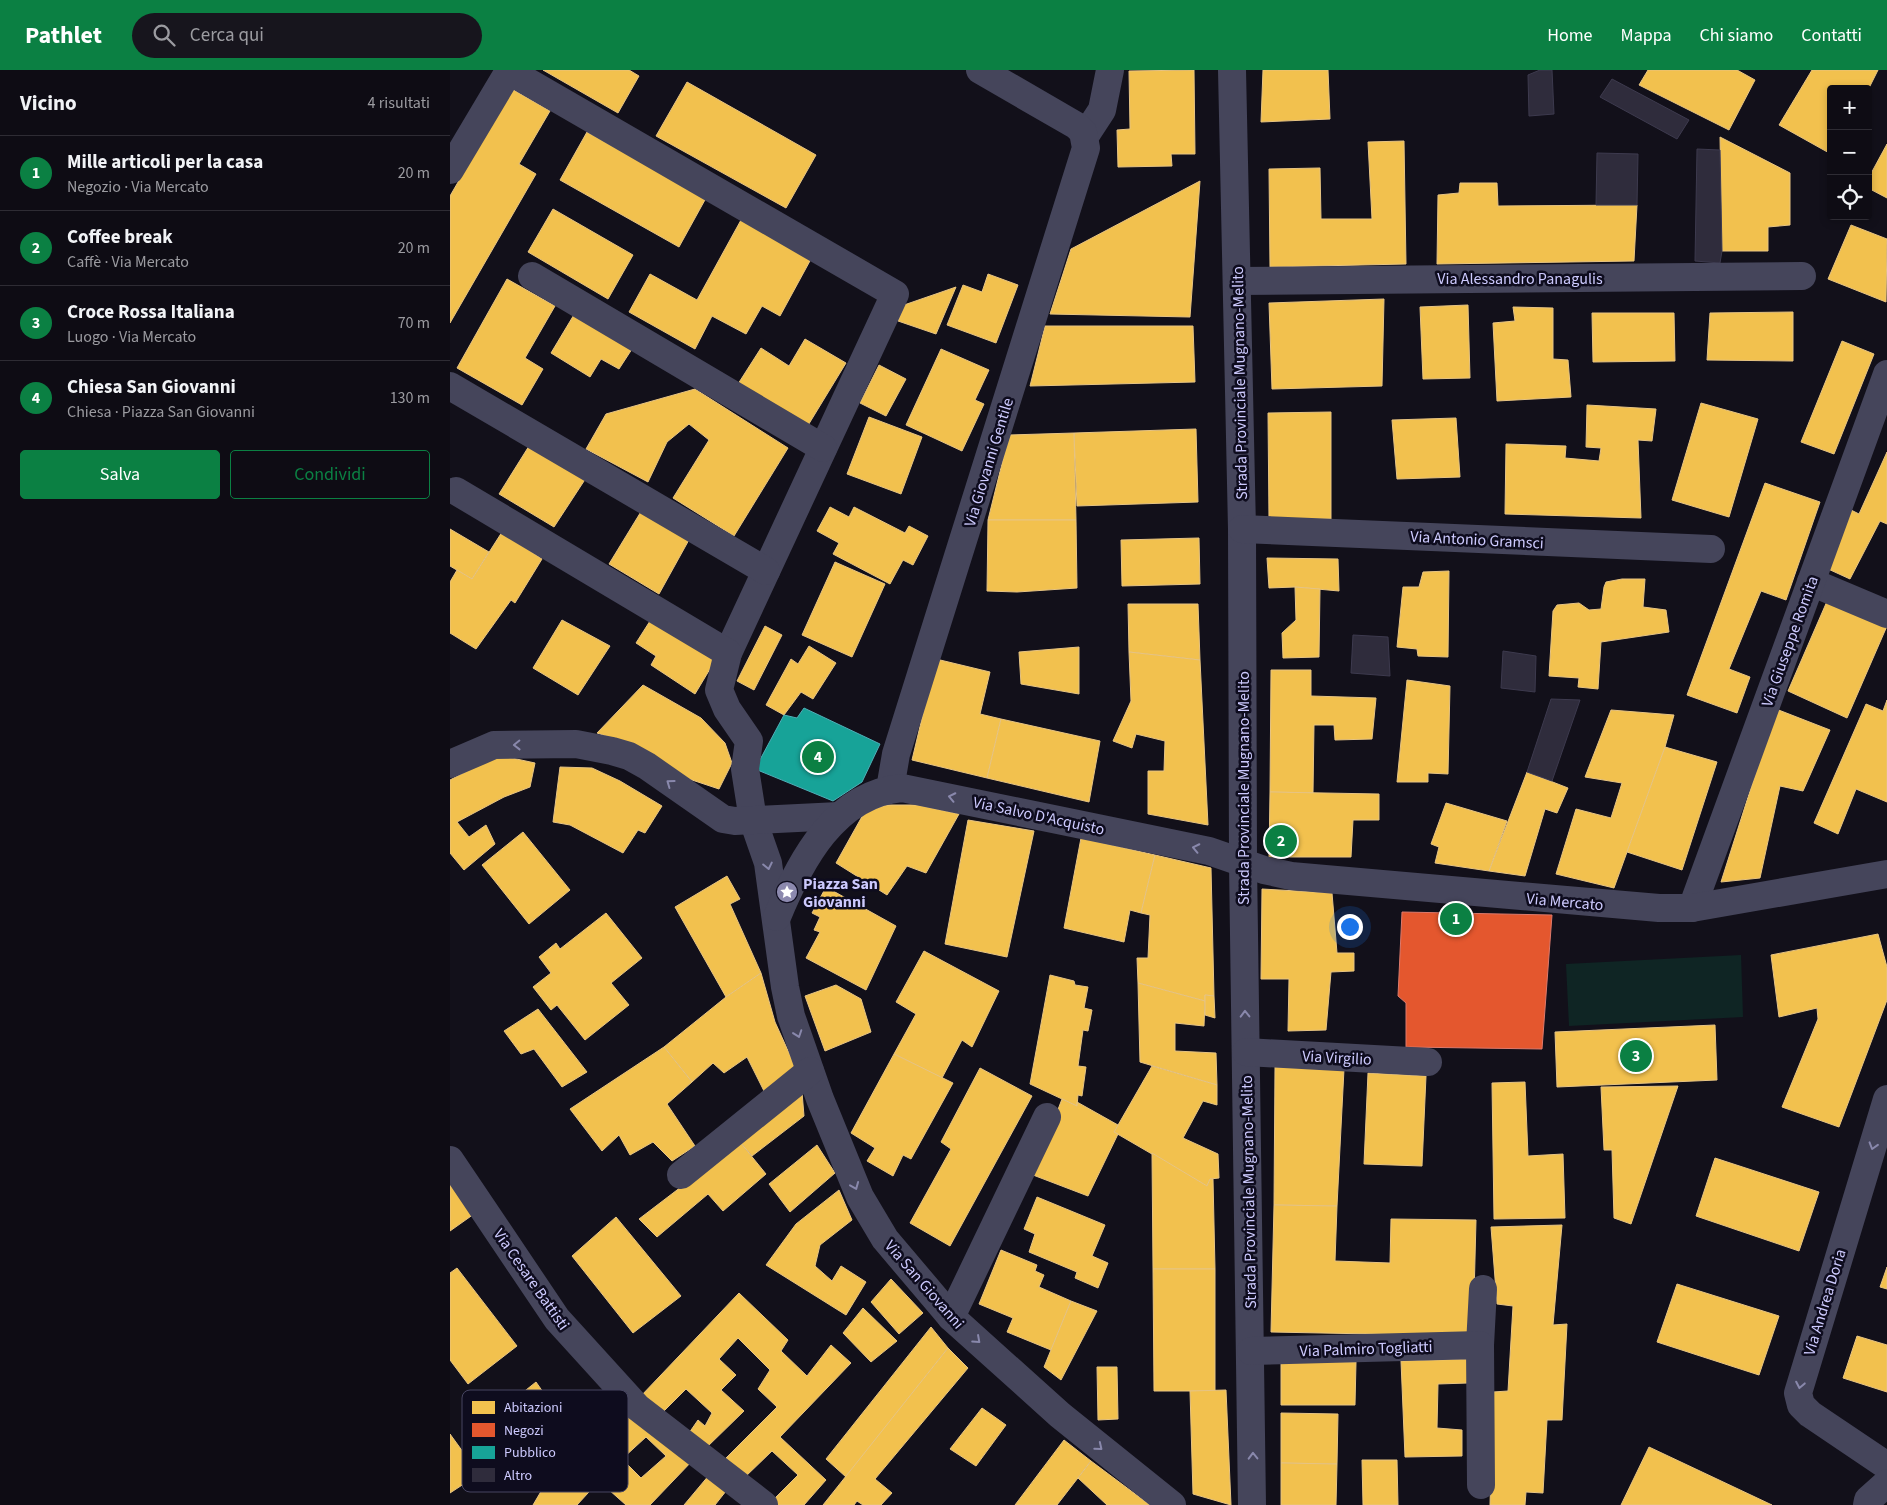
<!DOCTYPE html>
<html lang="it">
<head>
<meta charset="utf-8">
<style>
	:root { --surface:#0e0c14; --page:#17151d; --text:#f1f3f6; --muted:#9b9ba0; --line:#2e2c34; --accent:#0b8043 }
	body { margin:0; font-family:"Source Sans 3",sans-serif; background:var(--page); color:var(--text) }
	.controls { position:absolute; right:15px; top:15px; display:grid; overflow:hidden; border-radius:5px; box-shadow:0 2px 8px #0003 }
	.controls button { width:45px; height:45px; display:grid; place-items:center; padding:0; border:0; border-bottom:1px solid var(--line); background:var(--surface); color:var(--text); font:25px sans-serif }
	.you { position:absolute; left:899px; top:856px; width:18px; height:18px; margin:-12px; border:4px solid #fff; border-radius:50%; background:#1a73e8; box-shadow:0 0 0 8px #1a73e833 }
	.badge { display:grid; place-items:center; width:32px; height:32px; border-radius:50%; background:var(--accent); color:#fff; font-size:16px; font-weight:700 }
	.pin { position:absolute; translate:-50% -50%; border:2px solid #fff; box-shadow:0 1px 5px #0006 }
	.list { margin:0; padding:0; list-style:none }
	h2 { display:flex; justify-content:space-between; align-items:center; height:65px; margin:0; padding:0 20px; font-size:21px }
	h2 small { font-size:16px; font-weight:400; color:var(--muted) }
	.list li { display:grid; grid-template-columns:32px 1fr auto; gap:15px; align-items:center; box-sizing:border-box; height:75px; padding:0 20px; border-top:1px solid var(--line) }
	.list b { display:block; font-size:19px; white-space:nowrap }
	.list p { margin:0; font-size:16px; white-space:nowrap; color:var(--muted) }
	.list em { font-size:16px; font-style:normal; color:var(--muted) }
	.actions { display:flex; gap:10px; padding:15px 20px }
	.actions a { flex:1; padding:11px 0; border:1px solid var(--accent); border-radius:5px; text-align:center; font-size:18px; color:var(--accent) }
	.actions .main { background:var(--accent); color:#fff }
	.icon { flex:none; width:28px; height:28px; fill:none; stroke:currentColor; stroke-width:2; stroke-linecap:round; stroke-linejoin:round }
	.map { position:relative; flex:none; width:1437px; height:1435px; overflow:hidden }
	header { display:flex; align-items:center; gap:30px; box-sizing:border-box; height:70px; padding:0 25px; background:var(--accent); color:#fff }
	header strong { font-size:24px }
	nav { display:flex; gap:28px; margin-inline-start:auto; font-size:18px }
	.search { width:350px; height:45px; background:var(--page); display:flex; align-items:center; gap:12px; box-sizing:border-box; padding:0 18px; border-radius:28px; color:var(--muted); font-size:19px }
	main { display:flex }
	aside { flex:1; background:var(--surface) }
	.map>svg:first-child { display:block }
</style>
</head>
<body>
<header>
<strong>Pathlet</strong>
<div class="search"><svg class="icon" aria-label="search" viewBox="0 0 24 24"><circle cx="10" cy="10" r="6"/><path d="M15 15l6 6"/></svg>Cerca qui</div>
<nav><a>Home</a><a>Mappa</a><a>Chi siamo</a><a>Contatti</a></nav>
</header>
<main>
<aside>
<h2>Vicino<small>4 risultati</small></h2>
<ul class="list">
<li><span class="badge">1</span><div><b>Mille articoli per la casa</b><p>Negozio · Via Mercato</p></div><em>20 m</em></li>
<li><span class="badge">2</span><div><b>Coffee break</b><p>Caffè · Via Mercato</p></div><em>20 m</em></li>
<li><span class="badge">3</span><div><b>Croce Rossa Italiana</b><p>Luogo · Via Mercato</p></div><em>70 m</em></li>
<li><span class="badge">4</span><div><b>Chiesa San Giovanni</b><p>Chiesa · Piazza San Giovanni</p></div><em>130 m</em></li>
</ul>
<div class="actions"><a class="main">Salva</a><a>Condividi</a></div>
</aside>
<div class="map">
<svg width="1437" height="1435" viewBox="0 0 1437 1435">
	<rect width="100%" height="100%" fill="#12101a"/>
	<polygon fill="#0f2524" points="1291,885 1293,947 1119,956 1116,894"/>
	<g fill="#f2c14e" stroke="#e7c483" fill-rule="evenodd">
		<polygon points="93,0 179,0 189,6 168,43"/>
		<polygon points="744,0 745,84 721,84 722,96 668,97 667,60 680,59 679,1"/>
		<polygon points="813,0 878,0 880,49 811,52"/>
		<polygon points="1198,0 1287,0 1305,10 1279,60 1189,15"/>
		<polygon points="1362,0 1428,0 1418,20 1381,19 1381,84 1329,55"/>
		<polygon points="237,12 366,85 336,138 206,66"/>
		<polygon points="62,19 100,41 69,94 86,104 0,253 0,126"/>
		<polygon points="137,62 256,128 229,177 110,110"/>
		<polygon points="1270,67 1340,103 1340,155 1318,157 1318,181 1272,181"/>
		<polygon points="954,71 956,194 820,197 819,99 870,98 871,149 922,149 918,72"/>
		<polygon points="1437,74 1437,128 1418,118 1418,109"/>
		<polygon points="750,111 740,247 600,244 621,179"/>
		<polygon points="1010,113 1047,113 1048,136 1187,135 1184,191 987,194 988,125 1009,123"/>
		<polygon points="103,139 183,185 158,229 78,182"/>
		<polygon points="291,150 361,189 330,246 312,236 296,264 262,246 245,279 179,242 200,204 247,230"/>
		<polygon points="1401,155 1437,169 1436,232 1378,209"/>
		<polygon points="538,204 568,215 546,273 497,255 513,215 532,222"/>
		<polygon points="57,209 105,236 75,288 93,299 72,335 7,298"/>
		<polygon points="506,217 486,264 448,251 454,235"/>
		<polygon points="934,229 932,316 822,319 819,233"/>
		<polygon points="1018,235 1020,308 973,309 970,237"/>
		<polygon points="1063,237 1103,238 1103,289 1118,290 1121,327 1047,331 1043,253 1065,251"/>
		<polygon points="1343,242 1343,291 1257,290 1260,243"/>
		<polygon points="125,243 182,279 169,299 151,289 140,307 101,283"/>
		<polygon points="1142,243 1224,243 1225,291 1143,292"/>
		<polygon points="595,256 743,256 745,312 580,316"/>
		<polygon points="355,269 396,293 357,357 288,314 311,278 339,296"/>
		<polygon points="1392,271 1424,284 1384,384 1351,372"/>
		<polygon points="491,279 539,300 525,330 534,334 512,381 456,355"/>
		<polygon points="429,295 456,309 436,346 410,333"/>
		<polygon points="245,319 338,378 284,466 223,428 259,370 239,354 217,372 198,412 136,379 156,344"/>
		<polygon points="1251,333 1308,349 1279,447 1222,430"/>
		<polygon points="1137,335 1206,339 1202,371 1188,370 1191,448 1055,444 1056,374 1116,376 1115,388 1149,391 1151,378 1136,377"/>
		<polygon points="881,342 881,449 819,450 818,343"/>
		<polygon points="419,347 472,367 451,424 397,404"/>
		<polygon points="1006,348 1010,407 947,409 942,350"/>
		<polygon points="746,359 748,432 627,436 624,363"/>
		<polygon points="624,363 626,450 538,450 559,365"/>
		<polygon points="79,376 136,408 104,457 49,424"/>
		<polygon points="1437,382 1437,454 1430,451 1400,509 1376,498 1401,440 1409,444"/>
		<polygon points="1315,413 1370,432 1336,530 1311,521 1279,599 1300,607 1287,643 1237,625"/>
		<polygon points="380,437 399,447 404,437 455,463 459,456 478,466 463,495 453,490 440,514 383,484 389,473 367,461"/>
		<polygon points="192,440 240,468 209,524 159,494"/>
		<polygon points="538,450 626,450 627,518 567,522 537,521"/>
		<polygon points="0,459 39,482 22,509 0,496"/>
		<polygon points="52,462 92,489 65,533 61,530 26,579 0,563 0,512 7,500 22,509"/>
		<polygon points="749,468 750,514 672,516 671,470"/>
		<polygon points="817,488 888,489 889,521 845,517 819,518"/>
		<polygon points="385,492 435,514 402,587 352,565"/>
		<polygon points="999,501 998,587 968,586 967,579 947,577 953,517 969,517 973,502"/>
		<polygon points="1172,509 1195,509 1193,537 1216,540 1219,562 1151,572 1148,619 1128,617 1129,608 1099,606 1103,541 1107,535 1129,533 1139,540 1151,539 1154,517 1156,512"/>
		<polygon points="845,517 870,519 869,587 833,588 832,563 846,550"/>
		<polygon points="1378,529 1437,556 1397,648 1338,621"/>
		<polygon points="678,534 748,534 750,590 679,582"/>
		<polygon points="112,550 160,576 128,625 83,598"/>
		<polygon points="200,551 266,589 245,624 201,595 206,586 186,573"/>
		<polygon points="315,556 332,565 304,620 287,611"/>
		<polygon points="359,576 386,593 363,629 351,622 334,645 316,635 341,589 348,594"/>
		<polygon points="629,577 629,624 571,614 569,582"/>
		<polygon points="679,582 750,590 758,755 698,744 698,701 714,701 715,671 686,664 682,678 663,671 681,631"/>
		<polygon points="486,589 540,602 530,644 551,649 537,708 462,690"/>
		<polygon points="821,600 861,600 861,626 926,628 922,669 885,670 884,655 864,655 863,723 820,722"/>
		<polygon points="957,610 1000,616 998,704 978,703 978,712 947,712"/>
		<polygon points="193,615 251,648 275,673 282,693 269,719 239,709 194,679 147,663"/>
		<polygon points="1437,630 1437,732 1406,719 1388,764 1364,753 1416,634 1433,641"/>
		<polygon points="1326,639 1380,660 1353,721 1330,716 1310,808 1271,812"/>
		<polygon points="1161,640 1224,645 1215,677 1164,818 1106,804 1126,739 1161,748 1172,713 1135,707"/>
		<polygon points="551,649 650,671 639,732 537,708"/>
		<polygon points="1215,677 1267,692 1232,800 1177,782"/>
		<polygon points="48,685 85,693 80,717 54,727 7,752 19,767 36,755 45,774 14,800 0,783 0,710"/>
		<polygon points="110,697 142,698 170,711 212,736 195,763 188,760 173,783 120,755 103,752"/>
		<polygon points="1077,702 1118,718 1107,743 1095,739 1075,806 1039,801"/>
		<polygon points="820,722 929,724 929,750 903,750 901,787 819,787"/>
		<polygon points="996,733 1057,751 1039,801 985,793 989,777 981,774"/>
		<polygon points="436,735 468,735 509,744 476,803 457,796 437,825 386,793 414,743"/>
		<polygon points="518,750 584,761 557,887 495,874"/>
		<polygon points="73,762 120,820 79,854 32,795"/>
		<polygon points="631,768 705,785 691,843 680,840 674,872 614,858"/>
		<polygon points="705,785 761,798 764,926 755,925 755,931 688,913 687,888 698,888 700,845 691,843"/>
		<polygon points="277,806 290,829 280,834 311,903 276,927 225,837"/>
		<polygon points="376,817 446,856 416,920 356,888 370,862 364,860 370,847 362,843"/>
		<polygon points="812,819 882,823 887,883 904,883 904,901 881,902 876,960 838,961 839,909 811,909"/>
		<polygon points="156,843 192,888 161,913 179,935 135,970 107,935 101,940 83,917 101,903 89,887 106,873 110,879"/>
		<polygon points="1428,864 1437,897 1437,930 1389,1057 1332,1037 1368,949 1367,938 1329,947 1321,885"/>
		<polygon points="474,881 549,921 522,977 512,970 492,1008 444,984 466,944 446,932"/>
		<polygon points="311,903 325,952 345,996 314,1021 297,987 274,1003 263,993 242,1012 214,977 276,927"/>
		<polygon points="600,905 624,911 625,915 638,917 634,938 642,940 638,961 633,960 628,996 636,997 632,1026 628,1025 627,1036 580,1014"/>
		<polygon points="688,913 755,931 754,956 725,953 725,981 766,983 767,1015 690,992"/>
		<polygon points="386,915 411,929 421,962 375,981 355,926"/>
		<polygon points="755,925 764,926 765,948 755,945"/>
		<polygon points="88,939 137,1002 112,1017 84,979 71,984 54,961"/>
		<polygon points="1265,955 1267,1010 1107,1017 1105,962"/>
		<polygon points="214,977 242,1012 217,1034 245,1076 222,1091 203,1072 180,1085 169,1065 152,1081 120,1039"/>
		<polygon points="444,984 503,1013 461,1089 453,1085 443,1106 417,1091 425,1078 401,1063"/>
		<polygon points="702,996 767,1015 767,1035 753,1031 733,1068 768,1084 769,1108 760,1109 757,1116 664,1062"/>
		<polygon points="825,997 894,999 887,1136 824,1135"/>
		<polygon points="530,998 582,1026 500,1176 460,1153 501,1079 491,1072"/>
		<polygon points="918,1003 976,1006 972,1096 914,1094"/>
		<polygon points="1075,1012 1078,1086 1113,1084 1115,1148 1044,1149 1042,1013"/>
		<polygon points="1228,1016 1181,1154 1164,1148 1162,1080 1154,1080 1151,1017"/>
		<polygon points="352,1022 354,1046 302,1086 290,1072"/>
		<polygon points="612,1029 627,1036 627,1032 668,1055 664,1062 668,1064 638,1126 583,1105"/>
		<polygon points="290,1072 316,1104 273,1141 258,1124 207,1167 189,1149"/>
		<polygon points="367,1075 385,1103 340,1142 319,1114"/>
		<polygon points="702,1083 757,1116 760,1109 763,1109 765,1199 703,1199"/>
		<polygon points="1265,1088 1369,1122 1349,1181 1246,1146"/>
		<polygon points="0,1110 24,1144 0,1161"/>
		<polygon points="389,1120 402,1150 370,1175 365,1196 382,1211 391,1196 416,1212 396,1245 316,1195 346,1154"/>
		<polygon points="587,1127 655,1155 642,1186 658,1193 648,1218 625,1208 627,1202 579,1182 585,1164 574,1159"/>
		<polygon points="824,1135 887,1136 885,1191 940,1193 941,1149 1026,1150 1023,1266 821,1262"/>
		<polygon points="166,1147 231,1226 183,1263 122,1186"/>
		<polygon points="1112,1155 1103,1255 1117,1254 1112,1350 1097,1350 1093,1423 1076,1422 1075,1435 1040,1435 1043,1322 1058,1321 1063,1236 1047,1234 1041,1157"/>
		<polygon points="551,1180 587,1195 585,1201 594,1205 589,1217 621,1231 601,1280 557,1262 563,1248 529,1234"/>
		<polygon points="1437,1197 1437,1219 1430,1217"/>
		<polygon points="7,1198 67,1276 18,1314 0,1290 0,1203"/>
		<polygon points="703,1199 765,1199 765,1321 704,1321"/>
		<polygon points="441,1209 473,1243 449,1264 421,1232"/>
		<polygon points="1227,1214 1329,1246 1309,1305 1207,1272"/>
		<polygon points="289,1223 338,1270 331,1281 357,1306 381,1275 401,1293 330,1367 376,1410 354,1435 327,1435 322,1431 348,1405 322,1381 294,1408 274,1390 327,1337 308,1319 320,1300 288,1268 269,1289 286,1305 271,1320 294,1341 255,1379 239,1363 248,1350 255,1356 262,1343 236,1319 210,1345 190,1327"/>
		<polygon points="621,1231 647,1241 611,1310 594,1297"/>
		<polygon points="413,1238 447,1271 421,1292 393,1263"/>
		<polygon points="481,1257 498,1278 396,1407 376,1389"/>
		<polygon points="1407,1266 1437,1275 1437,1322 1393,1308"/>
		<polygon points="498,1278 518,1298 425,1409 442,1423 431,1435 413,1435 407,1431 404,1435 373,1435"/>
		<polygon points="1019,1289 1018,1313 988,1314 987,1358 1012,1360 1012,1386 955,1387 951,1291"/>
		<polygon points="831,1291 906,1292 905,1335 831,1335"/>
		<polygon points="647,1297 667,1297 668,1349 648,1350"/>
		<path d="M86 1312 135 1382 181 1341 244 1389 200 1435H176L149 1411 127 1435H83L93 1418 46 1344ZM196 1367 216 1386 191 1408 172 1389Z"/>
		<polygon points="776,1320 781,1435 743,1424 740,1321"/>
		<polygon points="532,1338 556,1355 526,1396 500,1379"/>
		<polygon points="831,1343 888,1344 887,1394 831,1393"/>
		<polygon points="0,1364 29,1404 0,1423"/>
		<polygon points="614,1370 641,1391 607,1435 565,1435"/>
		<polygon points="1199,1377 1322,1435 1171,1435"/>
		<polygon points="912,1390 947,1390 948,1435 913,1435"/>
		<polygon points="641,1391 700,1435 657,1435 628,1408"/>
		<polygon points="831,1393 887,1394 886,1435 831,1435"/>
		<polygon points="260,1404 280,1416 265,1435 234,1435"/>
	</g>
	<polygon fill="#e4572e" stroke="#dd7a6c" points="952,842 1102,845 1092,979 956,977 956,933 948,926"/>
	<polygon fill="#17a398" stroke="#4eafb7" points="354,638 430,674 412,712 383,731 305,699 334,645 347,648"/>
	<g fill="#2f2c3c" stroke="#3d3a4e">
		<polygon points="1090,0 1102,0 1104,44 1079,46 1078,5"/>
		<polygon points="1162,9 1239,50 1227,69 1150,27"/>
		<polygon points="1247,79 1270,80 1272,181 1270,193 1245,191"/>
		<polygon points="1147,83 1188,84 1187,135 1146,135"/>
		<polygon points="903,565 938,567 940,606 901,603"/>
		<polygon points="1053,581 1086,586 1085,622 1051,618"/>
		<polygon points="1101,629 1130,630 1102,711 1077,702"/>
	</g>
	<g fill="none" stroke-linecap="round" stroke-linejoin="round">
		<g stroke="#45455b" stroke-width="28">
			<polyline points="782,0 792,459 793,793 802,1435"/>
			<polyline points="635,66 652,40 660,0"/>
			<polyline points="0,100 59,1 445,224 278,583"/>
			<polyline points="82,206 373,378"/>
			<polyline points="787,211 1352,206"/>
			<polyline points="0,316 316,501"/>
			<polyline points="6,421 278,583 269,620 277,639 299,671 295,699 303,750 318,793 335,917 341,946 370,1029 410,1127 435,1169 501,1247 610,1345 722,1435"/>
			<polyline points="792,459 1261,479"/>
			<polyline points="1361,512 1437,544"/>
			<polyline points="0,694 44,675 126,674 162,681 179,686 197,696 273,749 285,751 389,746"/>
			<polyline points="440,719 446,684 636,78 633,62 627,56 530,0"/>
			<polyline points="1242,838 1437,304"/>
			<path d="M327 847C350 791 385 724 452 718L759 781 814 800 841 806 1209 838H1242L1437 804"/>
			<polyline points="796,982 978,992"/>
			<polyline points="1437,1029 1348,1323 1351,1335 1360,1344 1437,1396"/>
			<polyline points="0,1090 107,1249 187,1337 314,1435"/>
			<polyline points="231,1105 360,1001"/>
			<polyline points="501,1247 597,1047"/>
			<polyline points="1030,1275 1033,1219"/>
			<polyline points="801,1281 1030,1275 1031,1415"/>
			<polyline points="1417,1435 1418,1430 1437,1413"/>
		</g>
	</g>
	<defs><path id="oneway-chevron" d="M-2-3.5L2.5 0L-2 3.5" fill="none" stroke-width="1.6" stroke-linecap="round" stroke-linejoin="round" transform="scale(1.25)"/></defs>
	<g stroke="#8988ac">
		<use href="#oneway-chevron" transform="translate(67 675) rotate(179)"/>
		<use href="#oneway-chevron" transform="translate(220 713) rotate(-144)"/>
		<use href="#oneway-chevron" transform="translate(502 727) rotate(-168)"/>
		<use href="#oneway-chevron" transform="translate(746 778) rotate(-168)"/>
		<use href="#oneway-chevron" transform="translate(318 796) rotate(78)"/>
		<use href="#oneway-chevron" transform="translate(795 944) rotate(-91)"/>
		<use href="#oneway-chevron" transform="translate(348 964) rotate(71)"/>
		<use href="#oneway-chevron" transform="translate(1423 1076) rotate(107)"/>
		<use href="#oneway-chevron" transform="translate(405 1116) rotate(68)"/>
		<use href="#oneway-chevron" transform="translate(527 1270) rotate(42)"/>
		<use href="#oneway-chevron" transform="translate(1350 1315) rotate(101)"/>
		<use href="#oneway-chevron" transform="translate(649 1377) rotate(39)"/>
		<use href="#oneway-chevron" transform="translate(803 1386) rotate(-91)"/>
	</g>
	<defs>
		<g id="sight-disc" transform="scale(1.125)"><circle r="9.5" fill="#8c89ae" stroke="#0e0c1e"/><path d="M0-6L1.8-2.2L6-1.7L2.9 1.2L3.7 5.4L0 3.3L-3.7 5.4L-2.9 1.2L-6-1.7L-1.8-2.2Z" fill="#fff"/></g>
	</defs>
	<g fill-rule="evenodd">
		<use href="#sight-disc" x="337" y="822"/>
	</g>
	<g text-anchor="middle" stroke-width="5" stroke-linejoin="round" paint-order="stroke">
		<g font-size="16" fill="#cdcafe" stroke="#0e0c1e">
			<text x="1070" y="214">Via Alessandro Panagulis</text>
			<text transform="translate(789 313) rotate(-91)" y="6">Strada Provinciale Mugnano-Melito</text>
			<text transform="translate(538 392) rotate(-73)" y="6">Via Giovanni Gentile</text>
			<text transform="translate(1027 469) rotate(3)" y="6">Via Antonio Gramsci</text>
			<text transform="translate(1339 571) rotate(-70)" y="6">Via Giuseppe Romita</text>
			<text transform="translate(793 718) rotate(-90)" y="6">Strada Provinciale Mugnano-Melito</text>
			<text transform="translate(589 745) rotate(12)" y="6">Via Salvo D'Acquisto</text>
			<text transform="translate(1115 831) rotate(5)" y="6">Via Mercato</text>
			<text transform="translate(887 987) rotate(3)" y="6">Via Virgilio</text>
			<text transform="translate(798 1122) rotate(-91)" y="6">Strada Provinciale Mugnano-Melito</text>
			<text transform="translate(82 1209) rotate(55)" y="6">Via Cesare Battisti</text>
			<text transform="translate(475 1214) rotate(49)" y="6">Via San Giovanni</text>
			<text transform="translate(1374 1232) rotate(-73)" y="6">Via Andrea Doria</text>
			<text transform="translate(916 1278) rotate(-2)" y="6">Via Palmiro Togliatti</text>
		</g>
		<g font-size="16" font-weight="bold" fill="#cdcafe" stroke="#0e0c1e" text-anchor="start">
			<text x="353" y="819">Piazza San<tspan x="353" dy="18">Giovanni</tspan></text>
		</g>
	</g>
	<rect x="12" y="1320" width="166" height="102" rx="8" fill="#0e0c1e" stroke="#474561" stroke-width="1"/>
	<rect x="22" y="1331" width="23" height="13" fill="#f2c14e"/>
	<rect x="22" y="1353" width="23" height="14" fill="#e4572e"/>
	<rect x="22" y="1376" width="23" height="13" fill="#17a398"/>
	<rect x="22" y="1398" width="23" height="14" fill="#2f2c3c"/>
	<g font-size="14" fill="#cdcafe">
		<text x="54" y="1342">Abitazioni</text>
		<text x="54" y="1365">Negozi</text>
		<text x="54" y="1387">Pubblico</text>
		<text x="54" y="1410">Altro</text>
	</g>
</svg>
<div class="controls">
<button>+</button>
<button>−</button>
<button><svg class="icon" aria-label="locate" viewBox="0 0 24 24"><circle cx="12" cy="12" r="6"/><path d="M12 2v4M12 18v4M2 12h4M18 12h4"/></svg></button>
</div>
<div class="you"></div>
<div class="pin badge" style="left:1006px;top:849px">1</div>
<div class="pin badge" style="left:831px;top:771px">2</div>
<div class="pin badge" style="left:1186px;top:986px">3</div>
<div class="pin badge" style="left:368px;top:687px">4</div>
</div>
</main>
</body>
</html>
